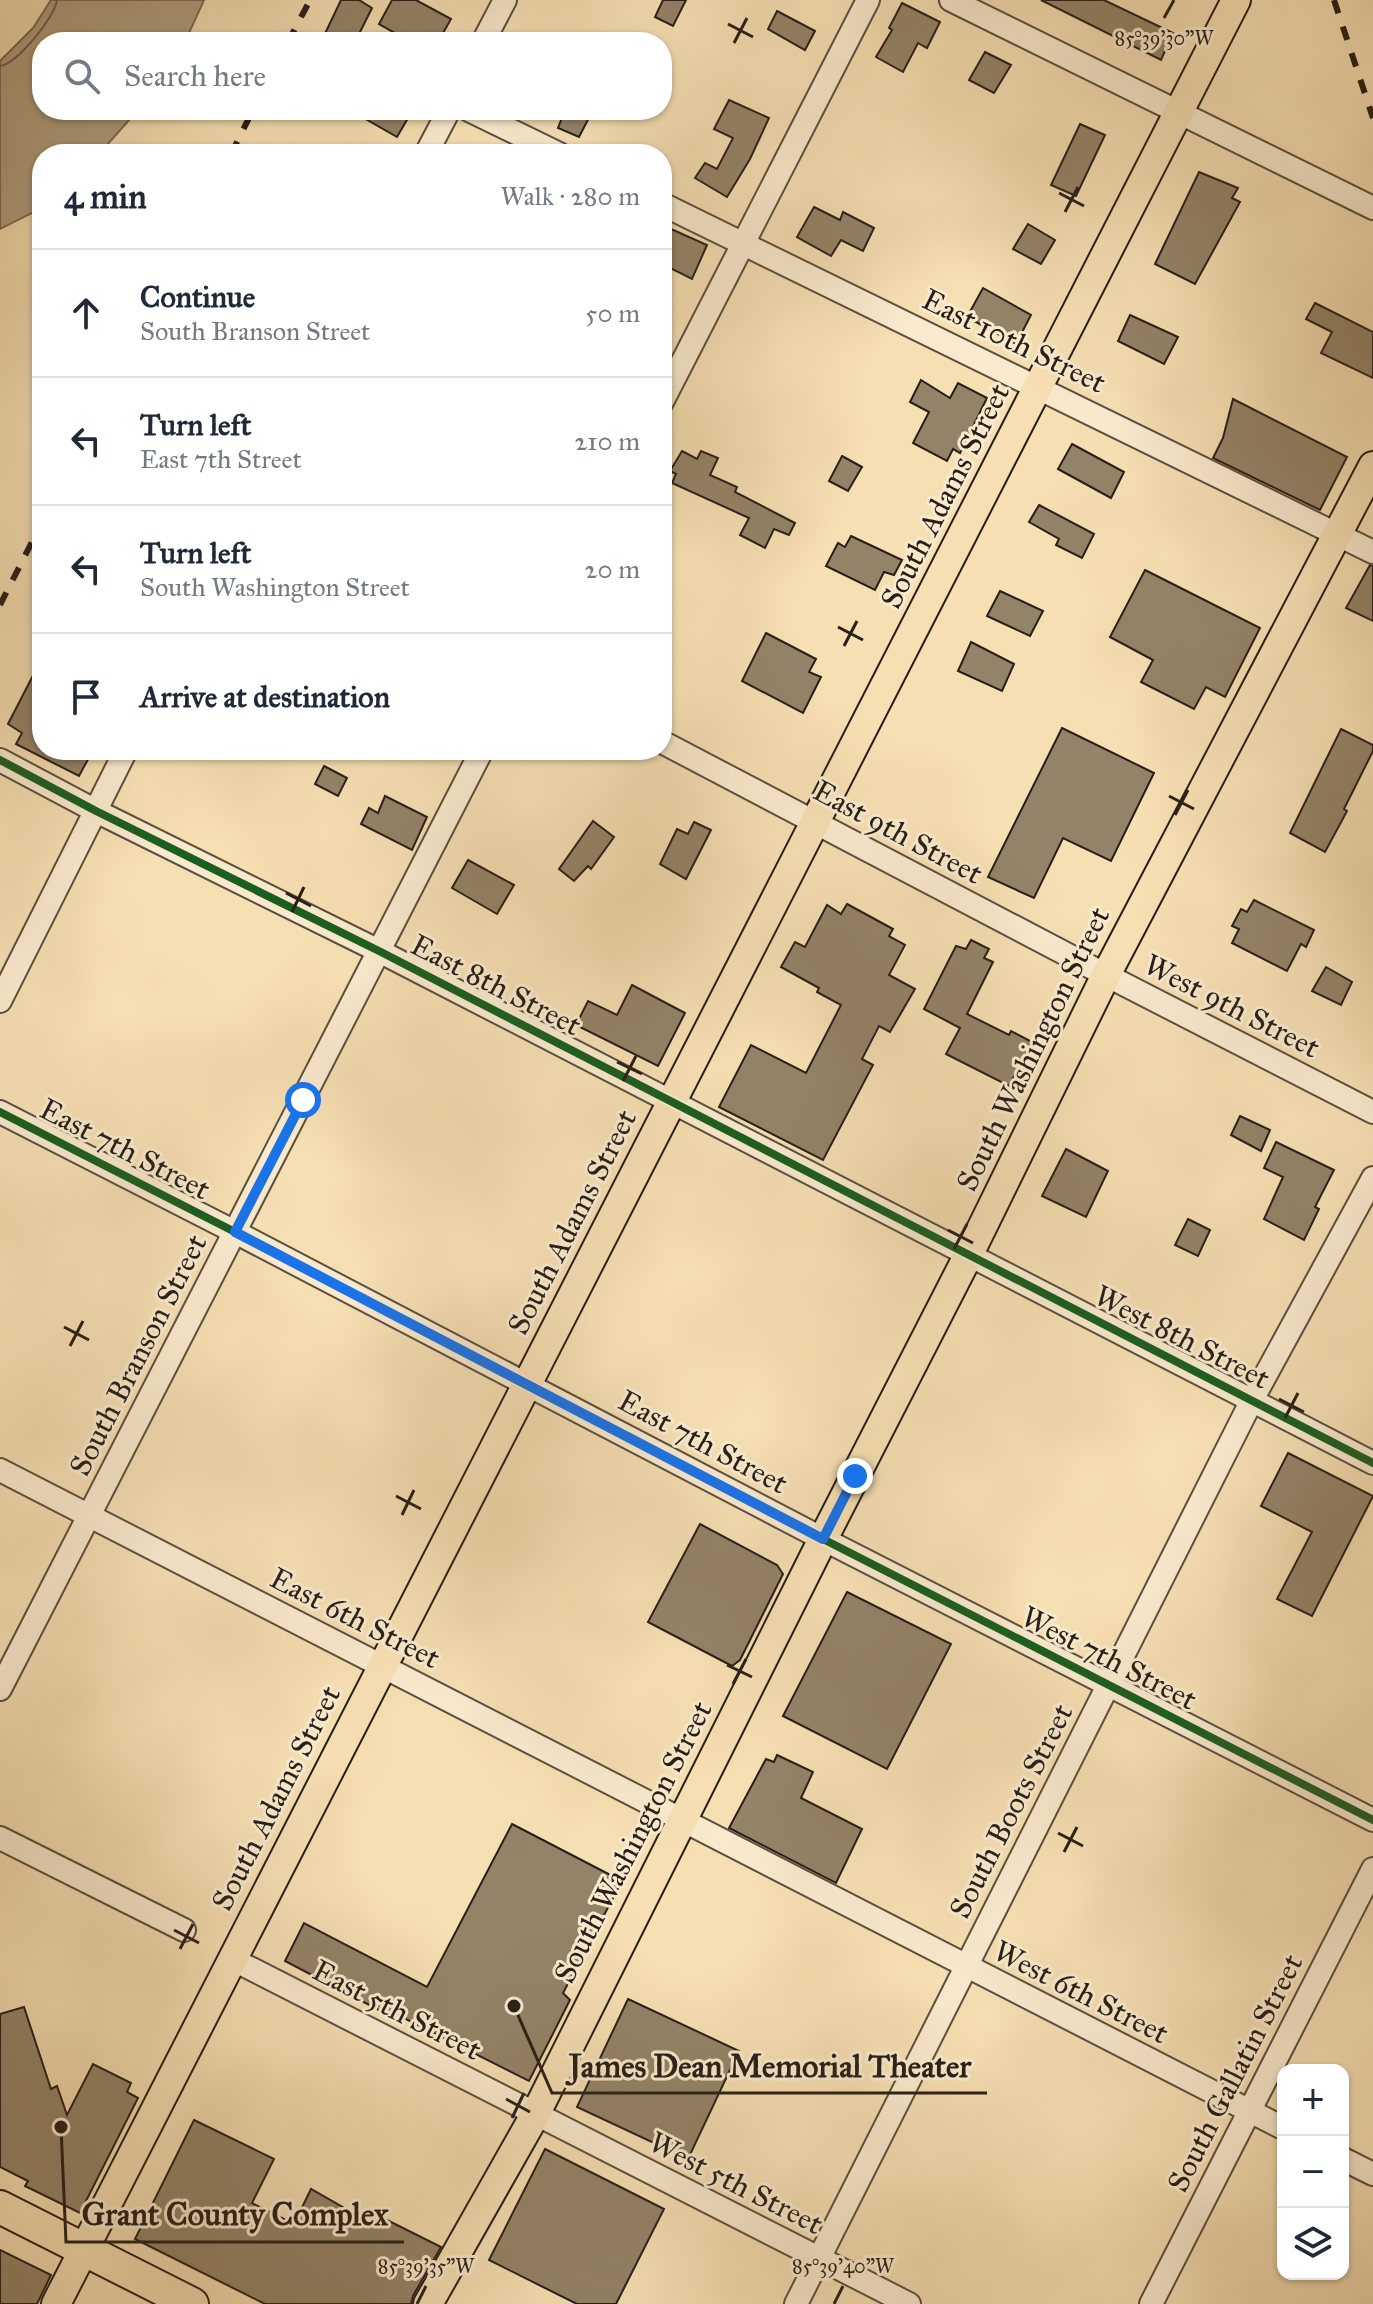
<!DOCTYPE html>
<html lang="en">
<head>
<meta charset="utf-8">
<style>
	:root { --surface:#fff; --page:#f6f6f7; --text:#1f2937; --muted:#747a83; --line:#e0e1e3 }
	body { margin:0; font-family:"IM FELL Great Primer",serif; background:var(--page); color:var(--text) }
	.controls { position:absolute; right:24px; bottom:24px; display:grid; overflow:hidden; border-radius:16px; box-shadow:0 2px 6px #0004 }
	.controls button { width:72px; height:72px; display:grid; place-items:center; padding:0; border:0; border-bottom:2px solid var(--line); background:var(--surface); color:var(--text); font:40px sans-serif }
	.stop { position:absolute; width:24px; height:24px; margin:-18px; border:6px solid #1a73e8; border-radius:50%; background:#fff }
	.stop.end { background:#1a73e8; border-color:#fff; box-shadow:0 2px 8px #0008 }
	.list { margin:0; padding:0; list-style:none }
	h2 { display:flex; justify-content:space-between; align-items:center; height:104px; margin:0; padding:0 32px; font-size:34px }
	h2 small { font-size:26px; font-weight:400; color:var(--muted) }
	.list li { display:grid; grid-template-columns:52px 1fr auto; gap:24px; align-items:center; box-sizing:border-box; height:128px; padding:0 32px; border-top:2px solid var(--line) }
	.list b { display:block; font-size:30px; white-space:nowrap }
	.list p { margin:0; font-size:26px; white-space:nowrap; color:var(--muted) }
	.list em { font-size:26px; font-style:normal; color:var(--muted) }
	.icon { flex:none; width:44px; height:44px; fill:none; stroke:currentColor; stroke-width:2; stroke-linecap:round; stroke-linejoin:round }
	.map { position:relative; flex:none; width:1373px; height:2304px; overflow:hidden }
	.search { position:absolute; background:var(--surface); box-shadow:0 2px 6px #0004; left:32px; top:32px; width:640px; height:88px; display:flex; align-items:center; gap:20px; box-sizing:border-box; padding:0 28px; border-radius:32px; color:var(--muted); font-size:30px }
	.panel { position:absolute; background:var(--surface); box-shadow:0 2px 6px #0004; left:32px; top:144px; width:640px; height:616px; border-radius:32px }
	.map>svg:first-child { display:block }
</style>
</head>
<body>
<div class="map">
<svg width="1373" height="2304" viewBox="0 0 1373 2304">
	<rect width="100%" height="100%" fill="#f6dfb3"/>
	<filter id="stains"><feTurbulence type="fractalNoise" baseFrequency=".0025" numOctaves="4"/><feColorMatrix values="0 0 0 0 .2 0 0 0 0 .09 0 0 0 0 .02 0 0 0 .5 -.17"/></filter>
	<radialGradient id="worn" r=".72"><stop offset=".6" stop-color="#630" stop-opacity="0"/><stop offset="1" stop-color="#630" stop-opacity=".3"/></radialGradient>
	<polygon fill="#b09e7e" stroke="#796b54" stroke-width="2" points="51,0 204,0 185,42 42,42 42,110 138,110 99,154 42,154 42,208 0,229 0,61 33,28"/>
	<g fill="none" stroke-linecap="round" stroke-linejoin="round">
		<path stroke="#6c5e4a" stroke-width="2" d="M0 66C17 64 55 17 57 0"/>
	</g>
	<g fill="#938368" stroke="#271f16" stroke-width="2">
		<polygon points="341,0 359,0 372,8 355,42 321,42"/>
		<polygon points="392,0 416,0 451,19 438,42 411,42 379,24"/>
		<polygon points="663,0 686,0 673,26 655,17"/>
		<polygon points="1041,0 1104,0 1173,33 1161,60"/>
		<polygon points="902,3 940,22 927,48 918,43 903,72 876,57 892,30 889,28"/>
		<polygon points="777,11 815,31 805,50 768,29"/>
		<polygon points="985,52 1011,65 994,93 969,80"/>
		<polygon points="729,100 769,118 750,159 727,197 695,178 705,163 717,169 733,138 714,129"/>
		<polygon points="350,110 395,110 408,118 397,137"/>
		<polygon points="565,110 593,110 579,137 558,128"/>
		<polygon points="1080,124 1105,135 1076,196 1051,185"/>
		<polygon points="1199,172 1238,188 1232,198 1240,202 1195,284 1155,264"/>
		<polygon points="814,207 840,220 843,212 874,228 863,251 841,240 831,256 797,237"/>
		<polygon points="1028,224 1055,240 1041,264 1013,249"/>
		<polygon points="671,229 707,245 692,279 662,264 662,248"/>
		<polygon points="983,288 1031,315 1016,344 967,317"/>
		<polygon points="1315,303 1373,332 1373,378 1321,353 1332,332 1306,319"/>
		<polygon points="1130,315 1178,337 1164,364 1118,341"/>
		<polygon points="921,380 950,398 958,383 987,398 960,453 953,449 947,461 913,443 929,412 910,402"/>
		<polygon points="1233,399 1347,457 1320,510 1213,458 1223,438"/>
		<polygon points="1072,444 1124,472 1111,498 1058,469"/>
		<polygon points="682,451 697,459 701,451 718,458 710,475 737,487 735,492 795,523 789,535 774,529 765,548 740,535 749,518 672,483 676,474 670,471"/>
		<polygon points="842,456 862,467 848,491 829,481"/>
		<polygon points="1039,505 1094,534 1082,558 1056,545 1059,539 1029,522"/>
		<polygon points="851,536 902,560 894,575 884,572 875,590 826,566 838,543 845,547"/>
		<polygon points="1370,565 1373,566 1373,621 1346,608"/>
		<polygon points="1145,570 1260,628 1225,697 1206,687 1194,709 1141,682 1153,660 1110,637"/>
		<polygon points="1000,591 1043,611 1030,636 987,616"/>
		<polygon points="766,633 816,659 809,672 821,677 803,713 742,681"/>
		<polygon points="971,642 1014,664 1002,691 958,671"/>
		<polygon points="42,658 42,750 93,750 79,776 16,744 22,733 8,724"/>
		<polygon points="1062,728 1154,773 1111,861 1063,838 1034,898 988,877"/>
		<polygon points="1341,729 1373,745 1373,751 1344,809 1347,811 1325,852 1290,833"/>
		<polygon points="324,766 347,778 338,796 315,784"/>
		<polygon points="385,796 427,817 412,850 361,824 369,808 378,813"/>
		<polygon points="593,821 614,837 591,869 588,866 574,881 559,869"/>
		<polygon points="694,822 711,830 686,879 660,864 677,829 688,834"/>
		<polygon points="468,860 514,885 497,914 452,888"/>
		<polygon points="1254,900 1314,930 1306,947 1301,944 1287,971 1232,943 1239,929 1232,926 1241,909 1247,912"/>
		<polygon points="847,904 893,929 889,936 905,945 889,975 915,989 890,1032 879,1026 862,1059 873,1065 823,1160 719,1107 751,1045 806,1073 841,1005 817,992 819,988 781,967 795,942 805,947 827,905 841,914"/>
		<polygon points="971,940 989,949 984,958 993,962 967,1014 1009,1035 1011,1031 1032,1042 1009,1086 946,1054 960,1028 924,1009 956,946 966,949"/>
		<polygon points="1326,967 1352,982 1341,1005 1312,991"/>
		<polygon points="632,985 685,1013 658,1066 576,1025 588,1001 617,1015"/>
		<polygon points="1240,1116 1270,1130 1261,1151 1231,1135"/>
		<polygon points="1276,1142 1334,1170 1315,1207 1319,1209 1304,1240 1264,1219 1283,1177 1264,1168"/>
		<polygon points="1066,1149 1108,1171 1086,1217 1042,1196"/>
		<polygon points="1188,1219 1210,1230 1198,1256 1175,1245"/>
		<polygon points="1288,1453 1373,1496 1312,1616 1277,1599 1312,1532 1261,1506"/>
		<polygon points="700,1524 777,1565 783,1574 740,1660 732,1666 648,1622"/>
		<polygon points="847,1592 951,1644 887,1769 783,1716"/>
		<polygon points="777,1755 813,1772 801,1798 862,1829 836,1883 729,1828 766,1759 774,1762"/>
		<polygon points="512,1824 622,1881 563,1993 570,2000 529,2081 396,2014 394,2018 285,1961 304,1923 427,1987"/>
		<polygon points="628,1999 739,2051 688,2159 577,2107"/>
		<polygon points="24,2007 51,2089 57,2086 67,2115 93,2064 131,2083 127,2092 138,2098 80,2213 25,2186 28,2181 0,2167 0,2014"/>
		<polygon points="194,2120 274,2159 252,2203 294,2224 311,2189 369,2222 377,2215 441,2247 413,2296 411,2304 265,2304 135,2239"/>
		<polygon points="545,2149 664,2209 616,2304 577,2304 489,2260"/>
		<polygon points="0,2250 51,2275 37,2304 0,2304"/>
	</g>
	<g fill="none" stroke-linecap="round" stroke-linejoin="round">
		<g stroke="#5b4f3d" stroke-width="26">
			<g id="minor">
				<polyline points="951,0 1373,208"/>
				<polyline points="483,42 505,0"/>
				<polyline points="469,110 559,154"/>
				<polyline points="426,154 449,110"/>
				<polyline points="662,204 1373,552"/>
				<polyline points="662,402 868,0"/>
				<polyline points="662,742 1106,975 1373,1112"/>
				<polyline points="0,760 96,811 379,951 1373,1463"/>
				<polyline points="0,1001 126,750"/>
				<polyline points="0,1112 235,1232 823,1539 1373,1820"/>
				<polyline points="0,1470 1283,2128"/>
				<polyline points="0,1689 482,750"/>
				<polyline points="0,1838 184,1930"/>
				<polyline points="232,1959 909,2304"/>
				<polyline points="1343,2159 1373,2174"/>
				<polyline points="796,2304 1252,1400 1373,1178"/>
				<polyline points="1151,2304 1373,1869"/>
			</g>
		</g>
		<g stroke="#271f16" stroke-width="32">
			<g id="major">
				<polyline points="56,2304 1236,0"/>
				<polyline points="428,2304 535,2115 823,1539 969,1254 1106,975 1373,466"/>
			</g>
		</g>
		<g stroke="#271f16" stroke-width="36">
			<polyline id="highway" points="0,2207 192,2304"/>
		</g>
		<use href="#minor" stroke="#f9eace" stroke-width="22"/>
		<use href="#major" stroke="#f6dfb3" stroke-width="28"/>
		<use href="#highway" stroke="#f6dfb3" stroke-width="32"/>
		<g stroke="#271f16" stroke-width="6" stroke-dasharray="14 14" stroke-linecap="butt">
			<polyline points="1334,0 1373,118"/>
			<polyline points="288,42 310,0"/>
			<polyline points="231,154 253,110"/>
			<polyline points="0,605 42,522"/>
		</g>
		<g stroke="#f9eace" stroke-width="13">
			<g id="cycleway">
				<polyline points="0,760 96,811 379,951 1373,1463"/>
				<polyline points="0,1112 235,1232 823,1539 1373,1820"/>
			</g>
		</g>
		<use href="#cycleway" stroke="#1b5e20" stroke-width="8"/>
	</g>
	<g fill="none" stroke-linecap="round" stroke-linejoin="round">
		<polyline stroke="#1a73e8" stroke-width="10" points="303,1100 235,1232 823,1539 855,1476"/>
	</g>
	<path fill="none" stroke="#271f16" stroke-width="3" d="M1164 18 1174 0M728 24 753 37M734 43 747 18M1059 193 1084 206M1065 212 1078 187M838 627 863 640M844 646 857 621M1169 796 1194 809M1175 815 1188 790M286 893 311 906M292 912 304 887M617 1062 642 1074M623 1081 636 1056M948 1230 973 1243M954 1249 967 1224M64 1327 89 1340M70 1346 83 1321M1279 1399 1304 1412M1285 1418 1298 1393M396 1496 421 1509M402 1515 414 1490M727 1665 752 1677M733 1684 746 1659M1058 1833 1083 1846M1064 1852 1077 1827M174 1930 199 1943M180 1949 193 1924M506 2099 530 2112M512 2118 524 2093M417 2304 426 2286M834 2304 843 2286"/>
	<g text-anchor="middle" stroke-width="6" stroke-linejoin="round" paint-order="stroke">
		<g font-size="30" fill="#271f16" stroke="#f9eace">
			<text transform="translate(1014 341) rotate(26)" y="10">East 10th Street</text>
			<text transform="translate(945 496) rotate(-63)" y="10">South Adams Street</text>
			<text transform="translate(898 832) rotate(28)" y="10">East 9th Street</text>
			<text transform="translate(496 985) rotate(27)" y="10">East 8th Street</text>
			<text transform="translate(1232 1006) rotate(27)" y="10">West 9th Street</text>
			<text transform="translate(1033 1049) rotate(-64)" y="10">South Washington Street</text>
			<text transform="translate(125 1149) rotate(27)" y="10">East 7th Street</text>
			<text transform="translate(572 1222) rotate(-63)" y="10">South Adams Street</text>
			<text transform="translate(1182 1337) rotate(27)" y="10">West 8th Street</text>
			<text transform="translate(138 1355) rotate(-63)" y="10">South Branson Street</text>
			<text transform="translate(703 1442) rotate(28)" y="10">East 7th Street</text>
			<text transform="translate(355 1618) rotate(27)" y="10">East 6th Street</text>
			<text transform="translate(1109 1658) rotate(27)" y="10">West 7th Street</text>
			<text transform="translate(276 1798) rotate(-63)" y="10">South Adams Street</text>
			<text transform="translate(1011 1811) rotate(-63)" y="10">South Boots Street</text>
			<text transform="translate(633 1842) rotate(-63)" y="10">South Washington Street</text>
			<text transform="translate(1081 1992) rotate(27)" y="10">West 6th Street</text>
			<text transform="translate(397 2010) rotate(27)" y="10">East 5th Street</text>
			<text transform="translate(1235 2073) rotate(-63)" y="10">South Gallatin Street</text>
			<text transform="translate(736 2183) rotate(27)" y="10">West 5th Street</text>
		</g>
	</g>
	<g font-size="20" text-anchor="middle" fill="#271f16" stroke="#f9eace" stroke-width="6" stroke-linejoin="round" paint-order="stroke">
		<text x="1164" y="45">85°39'30"W</text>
		<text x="426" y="2273">85°39'35"W</text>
		<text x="843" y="2273">85°39'40"W</text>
	</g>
	<path fill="none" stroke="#271f16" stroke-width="3" d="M514 2006L552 2093H987M61 2127L66 2242H404"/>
	<g fill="#271f16" stroke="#f9eace" stroke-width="3">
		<circle cx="514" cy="2006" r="8"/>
		<circle cx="61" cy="2127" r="8"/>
	</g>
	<g font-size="32" text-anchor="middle" font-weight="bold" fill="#271f16" stroke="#f9eace" stroke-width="6" stroke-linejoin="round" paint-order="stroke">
		<text x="770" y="2077">James Dean Memorial Theater</text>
		<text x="235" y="2225">Grant County Complex</text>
	</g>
	<rect width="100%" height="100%" filter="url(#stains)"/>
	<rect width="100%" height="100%" fill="url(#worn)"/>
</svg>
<div class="controls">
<button>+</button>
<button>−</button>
<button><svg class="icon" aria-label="layers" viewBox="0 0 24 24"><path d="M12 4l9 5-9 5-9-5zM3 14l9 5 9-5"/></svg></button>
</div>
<div class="stop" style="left:303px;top:1100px"></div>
<div class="stop end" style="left:855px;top:1476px"></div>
<div class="search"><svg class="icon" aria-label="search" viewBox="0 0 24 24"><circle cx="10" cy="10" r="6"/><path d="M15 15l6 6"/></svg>Search here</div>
<section class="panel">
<h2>4 min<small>Walk · 280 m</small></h2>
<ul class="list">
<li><svg class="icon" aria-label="ahead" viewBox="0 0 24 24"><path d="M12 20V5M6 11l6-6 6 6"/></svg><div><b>Continue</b><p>South Branson Street</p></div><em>50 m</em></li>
<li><svg class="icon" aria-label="left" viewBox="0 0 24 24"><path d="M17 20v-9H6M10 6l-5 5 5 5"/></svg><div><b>Turn left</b><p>East 7th Street</p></div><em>210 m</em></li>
<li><svg class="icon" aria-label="left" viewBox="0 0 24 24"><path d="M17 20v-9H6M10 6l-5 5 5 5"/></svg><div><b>Turn left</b><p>South Washington Street</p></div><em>20 m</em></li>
<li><svg class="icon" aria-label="arrive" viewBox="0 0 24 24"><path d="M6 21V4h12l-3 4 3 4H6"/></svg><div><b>Arrive at destination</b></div></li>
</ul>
</section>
</div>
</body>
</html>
